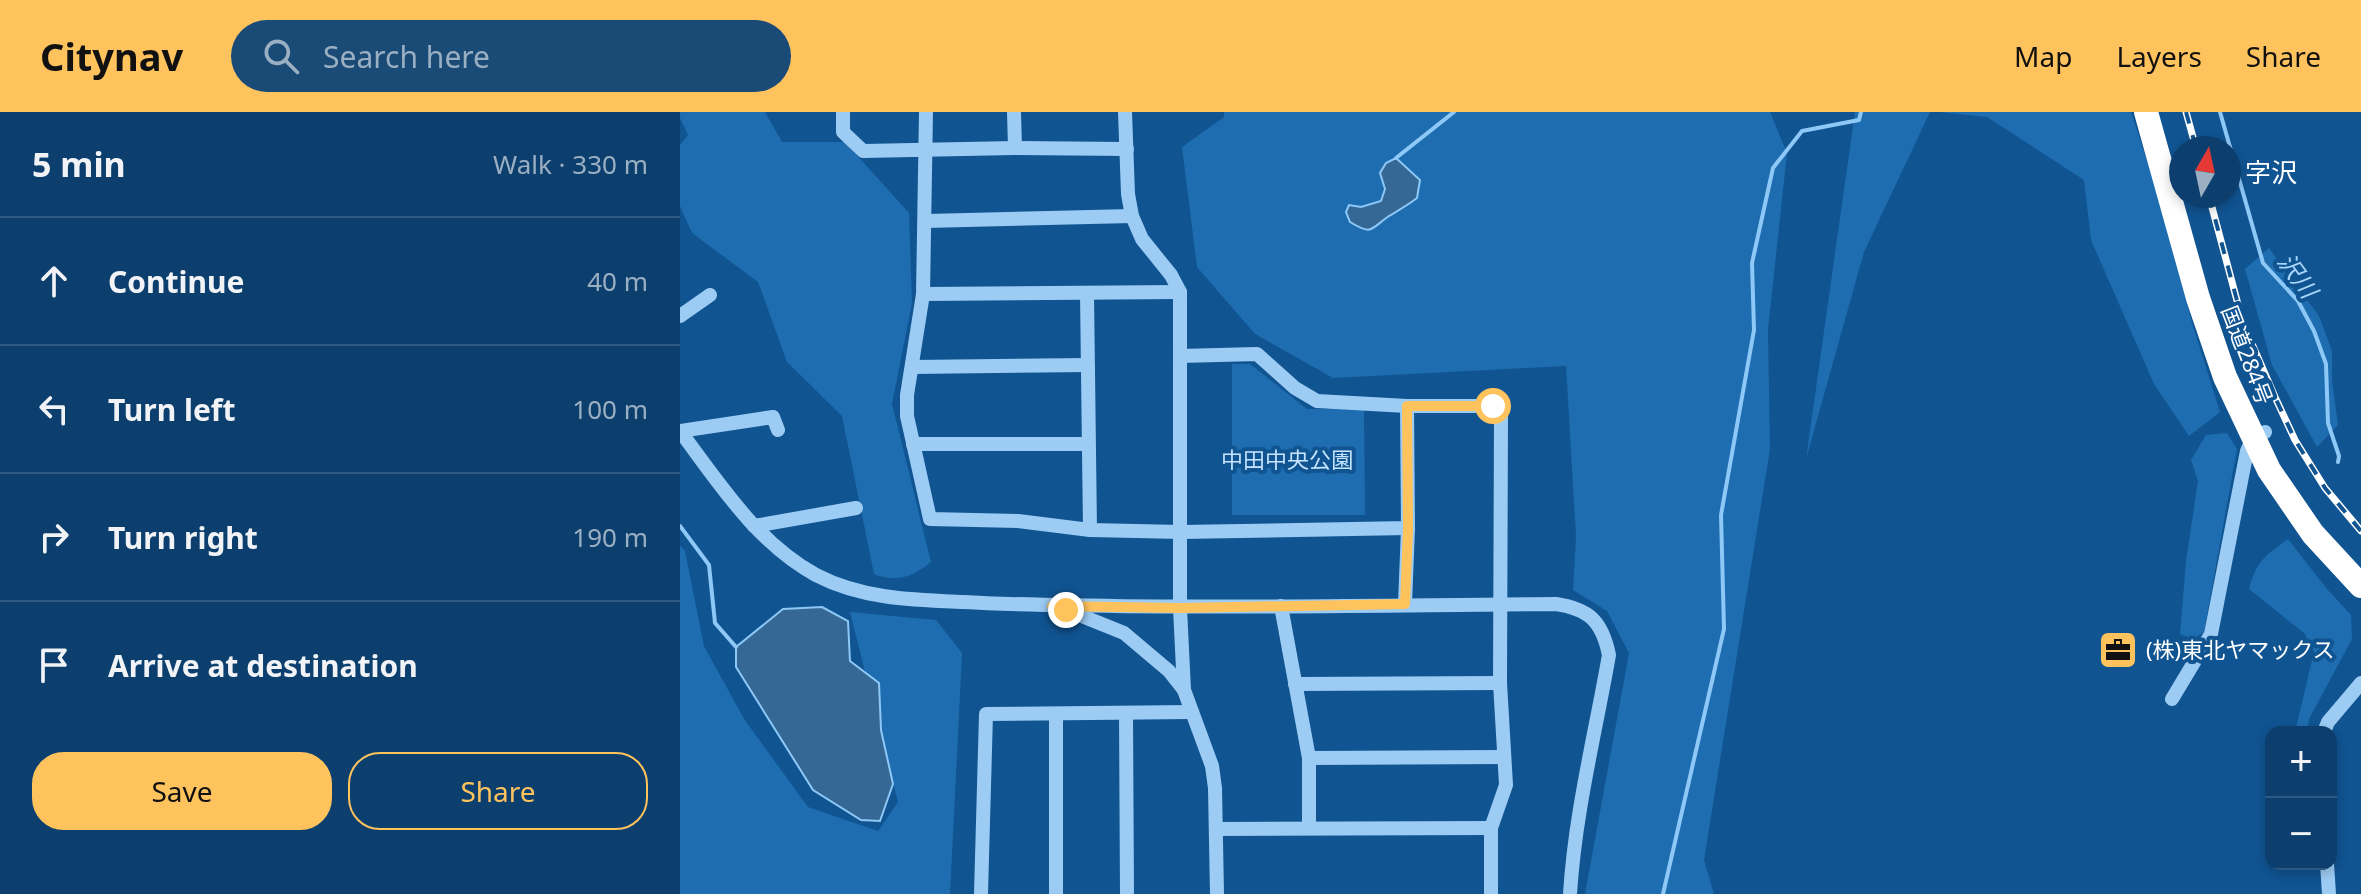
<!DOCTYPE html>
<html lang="en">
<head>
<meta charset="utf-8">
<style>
	:root { --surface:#0c3f6e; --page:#1a4a76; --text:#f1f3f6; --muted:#9aafc2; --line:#2c5881; --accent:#ffc35e }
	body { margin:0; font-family:"Noto Sans","Noto Sans JP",sans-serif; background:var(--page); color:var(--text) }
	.controls { position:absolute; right:24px; bottom:24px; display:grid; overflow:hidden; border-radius:16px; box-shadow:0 4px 12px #0003 }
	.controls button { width:72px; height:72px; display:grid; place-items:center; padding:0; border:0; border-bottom:2px solid var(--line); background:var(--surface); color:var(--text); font:40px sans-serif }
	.compass { position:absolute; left:1489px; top:24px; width:72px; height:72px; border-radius:50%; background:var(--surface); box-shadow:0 4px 12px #0003; rotate:9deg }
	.stop { position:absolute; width:24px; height:24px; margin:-18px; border:6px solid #ffc35e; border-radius:50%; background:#fff }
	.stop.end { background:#ffc35e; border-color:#fff; box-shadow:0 2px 8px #0008 }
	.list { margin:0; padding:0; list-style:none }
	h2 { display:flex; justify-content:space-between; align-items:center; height:104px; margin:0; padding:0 32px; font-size:34px }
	h2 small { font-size:26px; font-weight:400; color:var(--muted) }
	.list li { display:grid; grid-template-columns:52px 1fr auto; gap:24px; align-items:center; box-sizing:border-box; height:128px; padding:0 32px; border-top:2px solid var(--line) }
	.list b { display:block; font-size:30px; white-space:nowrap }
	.list em { font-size:26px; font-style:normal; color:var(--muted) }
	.actions { display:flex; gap:16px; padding:24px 32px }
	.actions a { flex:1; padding:18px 0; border:2px solid var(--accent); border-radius:32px; text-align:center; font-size:28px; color:var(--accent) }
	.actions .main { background:var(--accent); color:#111 }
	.icon { flex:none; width:44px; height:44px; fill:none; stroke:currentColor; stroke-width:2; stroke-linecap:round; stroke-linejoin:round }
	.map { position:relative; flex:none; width:1681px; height:782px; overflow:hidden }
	header { display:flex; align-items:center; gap:48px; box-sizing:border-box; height:112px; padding:0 40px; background:var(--accent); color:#111 }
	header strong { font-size:38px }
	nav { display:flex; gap:44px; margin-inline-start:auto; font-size:28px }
	.search { width:560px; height:72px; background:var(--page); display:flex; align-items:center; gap:20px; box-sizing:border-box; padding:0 28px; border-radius:44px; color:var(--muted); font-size:30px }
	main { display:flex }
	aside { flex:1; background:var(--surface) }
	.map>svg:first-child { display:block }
</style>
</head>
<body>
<header>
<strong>Citynav</strong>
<div class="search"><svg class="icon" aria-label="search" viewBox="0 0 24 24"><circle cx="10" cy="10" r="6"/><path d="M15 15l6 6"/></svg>Search here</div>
<nav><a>Map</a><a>Layers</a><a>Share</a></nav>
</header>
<main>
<aside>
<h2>5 min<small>Walk · 330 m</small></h2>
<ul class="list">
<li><svg class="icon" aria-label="ahead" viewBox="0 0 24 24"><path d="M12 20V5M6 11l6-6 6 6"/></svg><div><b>Continue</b></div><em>40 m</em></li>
<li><svg class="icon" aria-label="left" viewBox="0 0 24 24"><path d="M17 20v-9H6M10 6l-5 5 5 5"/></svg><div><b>Turn left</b></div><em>100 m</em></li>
<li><svg class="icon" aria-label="right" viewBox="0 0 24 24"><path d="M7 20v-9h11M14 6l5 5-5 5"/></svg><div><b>Turn right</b></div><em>190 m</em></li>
<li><svg class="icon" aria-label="arrive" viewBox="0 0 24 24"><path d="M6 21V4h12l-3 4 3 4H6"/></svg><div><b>Arrive at destination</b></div></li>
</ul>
<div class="actions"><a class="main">Save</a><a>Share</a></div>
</aside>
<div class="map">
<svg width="1681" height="782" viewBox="0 0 1681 782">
	<rect width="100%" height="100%" fill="#105492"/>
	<g fill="#1e6db0">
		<path d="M0 0H85L102 30H165L229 101 232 191 212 292 251 450C233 465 217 471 194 462L162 304 107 250 78 170 12 121 0 94V33L8 23 0 6Z"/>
		<polygon points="544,0 1090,0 1107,41 1088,218 1090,337 1024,748 1034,782 905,782 949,541 927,499 893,478 896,424 886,254 653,266 575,222 517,155 502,35 544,5"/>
		<polygon points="1175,0 1250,0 1184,140 1126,347"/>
		<polygon points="1259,0 1451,0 1483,97 1512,211 1540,300 1509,324 1474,272 1411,128 1404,68 1307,5"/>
		<polygon points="1589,136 1639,204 1652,239 1652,269 1658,313 1637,335 1592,253 1565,157"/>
		<polygon points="552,252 570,252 627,297 684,297 685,403 552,403"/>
		<polygon points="1547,321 1557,337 1524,520 1513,527 1500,522 1506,449 1518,369 1511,348 1526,323"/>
		<path d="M1608 427 1647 477 1671 503 1672 527 1629 607 1627 620H1615L1634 540 1625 522 1569 477C1576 449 1586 443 1608 427Z"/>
		<polygon points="0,434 5,439 24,534 64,607 128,695 198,719 218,690 170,500 256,508 282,541 270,782 0,782"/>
	</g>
	<g fill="#366895" stroke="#8dc8f7" stroke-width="2">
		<path d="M716 46 740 68 737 86C728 93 719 98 709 104 690 117 693 124 670 110L666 100 669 93 681 95 701 89 705 77 700 61 706 51Z"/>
		<polygon points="142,495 168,509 170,549 199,571 201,618 213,672 200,709 181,708 133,678 56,555 56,535 103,497"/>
	</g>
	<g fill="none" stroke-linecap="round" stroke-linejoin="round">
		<g stroke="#8dc8f7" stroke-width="4">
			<polyline points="1540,0 1583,151 1618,189 1634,219 1646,252 1648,311 1659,344 1658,350"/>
			<polyline points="716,46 774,0"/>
			<polyline points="0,414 29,453 35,511 56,535"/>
			<polyline points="983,782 1044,517 1041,403 1074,218 1072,151 1093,56 1122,19 1179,8 1181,0"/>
		</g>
		<g stroke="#9ccbf3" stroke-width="14">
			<polyline points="163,0 163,20 183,39 335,36 447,37"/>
			<polyline points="246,0 243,182 227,283 227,304 250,407 338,409 410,418 501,420 728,416 727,294"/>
			<polyline points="334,0 335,36"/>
			<polyline points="445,0 448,82 452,104 462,127 491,163 500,180 500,496 504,578 532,654 535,676 537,782"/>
			<polyline points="246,109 452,104"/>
			<polyline points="407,181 410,418"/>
			<polyline points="243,182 500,180"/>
			<polyline points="0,204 30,183"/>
			<polyline points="500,244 577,242 615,276 637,289 727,294 813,294 821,305 820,571 826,673 811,716 811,782"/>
			<polyline points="232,255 408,253"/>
			<path d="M0 319C39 371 77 431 136 463 182 487 233 488 283 490 334 493 384 493 434 494 582 496 729 493 876 492 909 497 922 509 929 543 915 623 895 701 890 782"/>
			<polyline points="0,319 93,305 98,318"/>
			<polyline points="233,332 408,332"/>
			<polyline points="74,414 176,396"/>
			<polyline points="725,492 728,416"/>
			<polyline points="601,494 629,646 629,716"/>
			<polyline points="387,498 444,521 489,559 504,578"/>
			<polyline points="615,572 820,571"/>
			<polyline points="1492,587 1531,522 1567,339 1573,326 1585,320"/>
			<polyline points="446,602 447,782"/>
			<polyline points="376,603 376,782"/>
			<polyline points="1644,620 1648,610 1681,571"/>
			<polyline points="629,646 823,645"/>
			<polyline points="536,717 811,716"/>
			<polyline points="1647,752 1649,782"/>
			<polyline points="301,782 306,602 512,600"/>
		</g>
		<polyline stroke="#fff" stroke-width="24" points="1466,0 1518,186 1545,265 1589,358 1633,422 1681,474"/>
		<g stroke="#fff" stroke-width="7">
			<g id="rail">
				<polyline points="1506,0 1516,36"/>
				<polyline points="1529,84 1563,211 1595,285 1615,328 1645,376 1681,419"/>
			</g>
		</g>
		<use href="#rail" stroke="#105492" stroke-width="4" stroke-dasharray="12" stroke-linecap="butt"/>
	</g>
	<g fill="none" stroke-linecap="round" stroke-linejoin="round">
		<polyline stroke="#ffc35e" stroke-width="10" points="386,498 372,494 500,496 725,492 728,416 727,294 813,294"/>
	</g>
	<defs>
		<g id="office-square" transform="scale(2)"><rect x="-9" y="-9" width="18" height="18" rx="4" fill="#ffc35e" stroke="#105492"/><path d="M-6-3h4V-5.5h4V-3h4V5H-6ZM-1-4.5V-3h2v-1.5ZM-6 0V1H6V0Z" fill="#111"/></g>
	</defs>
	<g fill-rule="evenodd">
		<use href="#office-square" x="1438" y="538"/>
	</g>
	<g text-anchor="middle" stroke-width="8" stroke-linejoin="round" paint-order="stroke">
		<g font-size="22" fill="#fff" stroke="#105492">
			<text transform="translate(1567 243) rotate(69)" y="8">国道284号</text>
		</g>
		<g font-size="22" fill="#c4e3fe" stroke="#105492">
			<text x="607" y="356">中田中央公園</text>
		</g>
		<g font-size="22" fill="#fff" stroke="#105492" text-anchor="start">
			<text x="1466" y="546">(株)東北ヤマックス</text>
		</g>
		<g font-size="24" font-style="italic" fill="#a8d5fa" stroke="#105492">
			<text transform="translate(1617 164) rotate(54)" y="8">沢川</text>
		</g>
		<g font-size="26" fill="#fff" stroke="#105492">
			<text x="1591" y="70">字沢</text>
		</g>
	</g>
</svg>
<div class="controls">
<button>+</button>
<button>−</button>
</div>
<svg class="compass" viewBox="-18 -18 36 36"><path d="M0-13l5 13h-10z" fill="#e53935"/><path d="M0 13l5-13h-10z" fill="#9aafc2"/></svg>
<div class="stop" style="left:813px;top:294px"></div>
<div class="stop end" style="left:386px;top:498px"></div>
</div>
</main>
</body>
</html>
